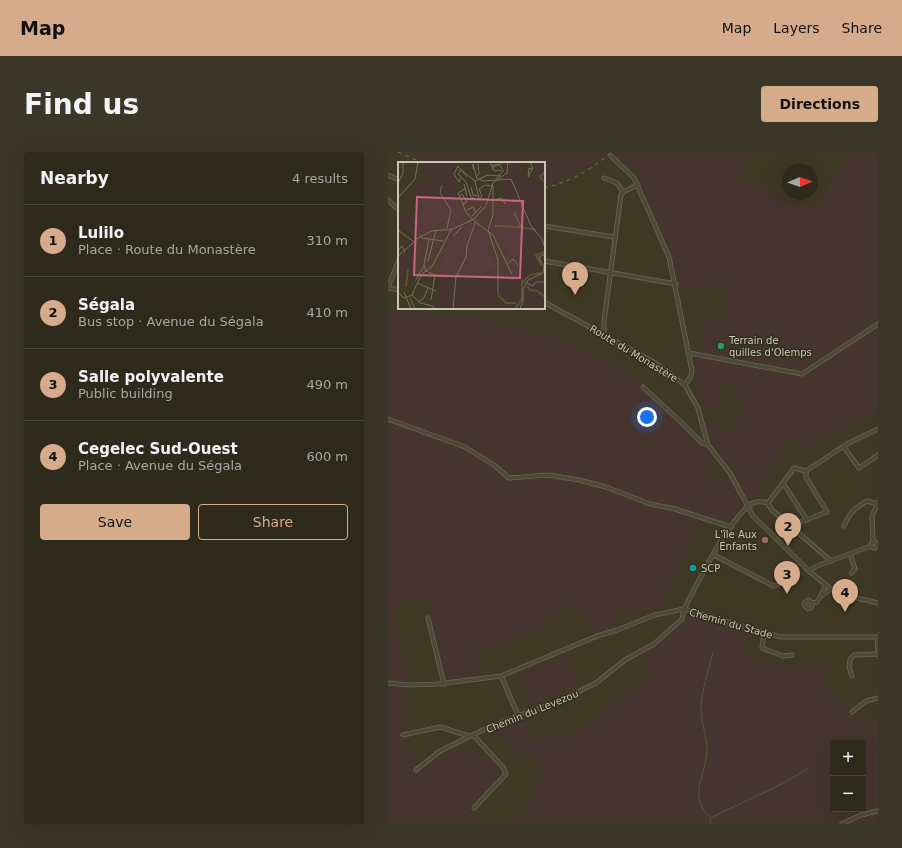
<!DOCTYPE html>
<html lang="en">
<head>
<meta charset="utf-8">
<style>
	:root { --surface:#2e2a1b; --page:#3a3628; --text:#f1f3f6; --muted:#a7a7a3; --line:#49463a; --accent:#d6ab8b }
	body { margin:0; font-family:"DejaVu Sans",sans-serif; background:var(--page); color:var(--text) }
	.controls { position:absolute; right:12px; bottom:12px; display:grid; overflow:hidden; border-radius:4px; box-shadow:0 4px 16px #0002 }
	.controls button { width:36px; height:36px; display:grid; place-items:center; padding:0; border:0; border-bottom:1px solid var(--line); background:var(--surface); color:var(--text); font:20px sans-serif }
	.compass { position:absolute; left:394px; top:12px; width:36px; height:36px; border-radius:50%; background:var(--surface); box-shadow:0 4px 16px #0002; rotate:88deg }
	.you { position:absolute; left:259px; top:265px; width:14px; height:14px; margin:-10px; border:3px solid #fff; border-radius:50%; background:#1a73e8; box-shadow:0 0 0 6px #1a73e833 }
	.badge { display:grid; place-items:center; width:26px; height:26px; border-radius:50%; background:var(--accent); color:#111; font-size:13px; font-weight:700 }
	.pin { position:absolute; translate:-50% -33px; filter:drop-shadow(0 1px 2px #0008) }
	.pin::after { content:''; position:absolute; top:21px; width:14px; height:12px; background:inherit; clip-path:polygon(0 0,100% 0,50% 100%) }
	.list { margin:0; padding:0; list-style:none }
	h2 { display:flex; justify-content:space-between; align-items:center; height:52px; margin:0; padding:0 16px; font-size:17px }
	h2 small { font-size:13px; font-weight:400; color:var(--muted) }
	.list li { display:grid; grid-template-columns:26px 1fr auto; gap:12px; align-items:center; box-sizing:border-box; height:72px; padding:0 16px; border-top:1px solid var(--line) }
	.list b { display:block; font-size:15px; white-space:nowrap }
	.list p { margin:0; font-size:13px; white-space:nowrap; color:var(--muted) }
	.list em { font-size:13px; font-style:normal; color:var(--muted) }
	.actions { display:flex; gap:8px; padding:12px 16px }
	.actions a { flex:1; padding:9px 0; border:1px solid var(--accent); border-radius:4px; text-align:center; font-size:14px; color:var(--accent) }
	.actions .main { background:var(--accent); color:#111 }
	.map { position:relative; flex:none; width:490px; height:672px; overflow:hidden; border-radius:4px }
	header { display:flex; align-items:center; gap:24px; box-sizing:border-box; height:56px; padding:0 20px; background:var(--accent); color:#111 }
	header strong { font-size:19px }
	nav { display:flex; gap:22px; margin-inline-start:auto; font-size:14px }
	.intro { display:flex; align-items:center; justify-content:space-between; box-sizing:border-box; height:96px; padding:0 24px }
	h1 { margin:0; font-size:28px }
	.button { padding:10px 18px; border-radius:4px; background:var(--accent); color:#111; font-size:14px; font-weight:700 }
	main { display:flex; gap:24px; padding:0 24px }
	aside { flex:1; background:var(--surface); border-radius:4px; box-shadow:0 4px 16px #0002 }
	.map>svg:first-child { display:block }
</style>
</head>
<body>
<header>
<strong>Map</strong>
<nav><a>Map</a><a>Layers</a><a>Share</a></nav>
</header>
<div class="intro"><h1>Find us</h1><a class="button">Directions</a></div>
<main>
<aside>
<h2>Nearby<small>4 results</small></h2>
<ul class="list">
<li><span class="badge">1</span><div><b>Lulilo</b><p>Place · Route du Monastère</p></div><em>310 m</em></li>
<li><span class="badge">2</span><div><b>Ségala</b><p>Bus stop · Avenue du Ségala</p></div><em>410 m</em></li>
<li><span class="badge">3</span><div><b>Salle polyvalente</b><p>Public building</p></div><em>490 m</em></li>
<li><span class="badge">4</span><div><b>Cegelec Sud-Ouest</b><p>Place · Avenue du Ségala</p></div><em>600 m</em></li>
</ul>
<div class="actions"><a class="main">Save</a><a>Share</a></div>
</aside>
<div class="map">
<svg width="490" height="672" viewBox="0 0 490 672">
	<rect width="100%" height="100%" fill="#3e3824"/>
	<g fill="#46342e" fill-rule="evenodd">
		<path d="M16 0H214L217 3C199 18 179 27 156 33V11H42Z"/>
		<polygon points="228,0 364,0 350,25 406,51 425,55 457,11 469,0 490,0 490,258 414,296 405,285 364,347 359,348 349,323 322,288 316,269 347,280 353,260 349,234 332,233 332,241 334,236 335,256 348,262 348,264 333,260 331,262 312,254 309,242 317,244 312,242 305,204 314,204 314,170 340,161 336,134 291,138 283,104 247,17 230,8 225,3"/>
		<path d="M0 159 84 165 167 186 223 208 311 280 328 310 318 323 331 335 342 325C354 349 359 349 340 370L311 372 271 458 223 460 229 476 209 482 181 454 157 474 90 502 89 527 58 530 38 451 22 444 4 460 23 531 17 535 14 585 30 614 69 594 77 603 83 599 90 606 98 600 116 620 81 659 96 672H0Z"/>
		<path d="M305 465 360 478 357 502 404 518 405 515H441L440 536 474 573 490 568V672H127L137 658 155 618 140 603 134 607 105 576 139 562 140 579 146 587 158 589 166 578 180 589 198 570H205L224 550 265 525 251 502ZM445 591H475V657H445Z"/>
		<polygon points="180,502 193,532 145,554 131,523"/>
	</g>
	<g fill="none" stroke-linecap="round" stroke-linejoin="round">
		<g stroke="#5c5431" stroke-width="1">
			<path d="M323 666C298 645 319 622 319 597 319 584 313 571 313 557 313 539 321 518 325 500"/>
			<path d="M322 672 323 666C355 649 389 637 419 617"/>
		</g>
		<g stroke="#6c6856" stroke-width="5">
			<g id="minor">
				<polyline points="223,4 246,26 281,105 304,219 303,224 297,233"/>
				<polyline points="0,23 11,28"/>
				<polyline points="216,26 229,31 235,40"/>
				<polyline points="0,48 11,58"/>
				<polyline points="156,74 226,85"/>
				<polyline points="156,109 288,132"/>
				<polyline points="0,135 11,108"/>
				<polyline points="0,136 11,138"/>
				<polyline points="156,150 269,212 297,233 310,256 320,293 342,321 365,364 421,419 443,437 451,440"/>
				<polyline points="216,182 216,169 233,43 235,40 250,33"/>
				<polyline points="301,201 414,222 490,172"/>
				<polyline points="255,235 295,272 314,291 320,293"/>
				<polyline points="0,267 77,295 106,313 121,326 161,323 191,328 218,335 262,352 287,357 343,375"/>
				<polyline points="456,295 471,316 490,303"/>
				<polyline points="395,331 419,368"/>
				<polyline points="380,351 384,358 443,409"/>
				<path d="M456 374C461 361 467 356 479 349L489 352"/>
				<polyline points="405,377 410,371 439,360 418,325 418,319"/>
				<circle cx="486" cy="393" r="3"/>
				<polyline points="485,390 484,364 490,351"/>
				<polyline points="462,402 467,417 463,421"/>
				<polyline points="326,403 386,434 389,433"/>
				<polyline points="421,419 429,414 483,394"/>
				<polyline points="438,433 432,445 443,437"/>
				<polyline points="456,442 451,440 453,442 490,451"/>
				<polyline points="425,451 420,448 416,451 417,454 420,457 423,456 425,451 429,450 432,445"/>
				<polyline points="40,466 56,532"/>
				<polyline points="376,481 374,496 395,504 404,503"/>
				<polyline points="489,485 490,503"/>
				<polyline points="113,524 130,563"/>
				<polyline points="464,524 461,515 462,507 466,503 490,502"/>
				<polyline points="0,531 22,533 50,532 113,524 209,484 229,478 267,463 296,457 392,485 490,485"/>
				<polyline points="464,560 478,549 490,546"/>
				<polyline points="15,583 52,575 81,584"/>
				<polyline points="85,583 115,615 118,622 86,656"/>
				<path d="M28 618 52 599 95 578 147 557 160 554 208 531 237 508 266 492 294 467 296 457C315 422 332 382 360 354 365 349 373 349 380 351L406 316 418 319 459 292 490 277"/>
				<polyline points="454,672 473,663 490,659"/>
			</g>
		</g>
		<use href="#minor" stroke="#4e4a38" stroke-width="3.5"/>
		<g stroke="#75705a" stroke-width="1" stroke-dasharray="4 4" stroke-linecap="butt">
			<polyline points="10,0 35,11"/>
			<path d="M156 36C181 30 204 18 223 0"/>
		</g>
	</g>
	<circle fill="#2e9e5b" stroke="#332f1d" stroke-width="1.5" cx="333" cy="194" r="4"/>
	<circle fill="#8d6e63" stroke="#332f1d" stroke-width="1.5" cx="377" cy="388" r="4"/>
	<circle fill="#0f9aa8" stroke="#332f1d" stroke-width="1.5" cx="305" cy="416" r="4"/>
	<g text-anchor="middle" stroke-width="3" stroke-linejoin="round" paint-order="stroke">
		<g font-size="10" fill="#c9c5b4" stroke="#332f1d" text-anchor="start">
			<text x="341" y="192">Terrain de<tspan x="341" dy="12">quilles d'Olemps</tspan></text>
			<text x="369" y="386" text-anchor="end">L'île Aux<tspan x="369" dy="12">Enfants</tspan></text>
			<text x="313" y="420">SCP</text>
		</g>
		<g font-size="10" fill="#c9c5b4" stroke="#332f1d">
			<text transform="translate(246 201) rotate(31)" y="4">Route du Monastère</text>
			<text transform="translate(343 471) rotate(16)" y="4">Chemin du Stade</text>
			<text transform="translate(144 559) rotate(-22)" y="4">Chemin du Levezou</text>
		</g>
	</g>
	<g transform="translate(10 10)">
		<rect width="147" height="147" fill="#3e3824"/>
		<path d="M68 0 69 3 73 0 74 11 70 8 69 3 66 5 64 1 58 2 54 11 62 25 58 31 63 50 73 58 60 64 62 59H60L58 65H50L44 64 43 60H39V67L20 74 18 77 2 65 0 45 21 57 26 49 27 45 13 31 6 32 19 20 21 9 24 10 22 17 35 22 26 8 22 7 23 3 27 0ZM111 0H124L126 13 131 17 138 7 133 0H147V81L143 86H147V147H49L37 144 46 87 50 79 62 65 69 64V60L74 59 76 65 90 72V80L92 79 93 82 89 87 96 101 100 102V106L88 109 89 115 100 112 109 114 113 111 111 100 115 98 121 103 123 101V96L115 92 108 99 106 94 110 93V87L101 74 97 76 91 67 94 58 97 59 100 46 109 41 103 18 109 10ZM0 73 14 81 18 78 22 93 9 124 1 132 0 126 6 119 0 117 3 97 0 94 11 85 5 80 1 83Z" fill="#46342e"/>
		<path fill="none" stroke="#5c5431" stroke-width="2" d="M147 10 142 15 147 21M116 50 123 65 138 68M97 64 123 65M143 103 138 93 147 90M126 119 132 113 143 111M129 124 132 128 139 129 147 135M8 125 10 107M100 133 108 141H118M12 136 17 147M117 147 124 137V119L127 121"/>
		<path fill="none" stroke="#76705e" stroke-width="1" d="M92 0 96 9 104 8M93 4 100 2 105 7M94 6 106 0M75 7V2L79 17M63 8 77 19 90 13 103 14M63 8 60 12 68 20 73 35 80 38M79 14 81 12 80 2M130 15 135 6 132 0M130 15 131 6 135 7M63 16 61 20 56 12 60 4 69 15M81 17 86 19 113 17 133 64 144 77 147 86M98 17 106 8M77 19 81 37M0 21 5 11V0M66 22 69 34M44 23 42 31 53 48 49 66M73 25 75 33 79 34M68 26 60 31 68 50 76 59 95 73 114 112M61 34 64 32 69 40 65 42M0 36 17 17 20 0M81 38 84 34 81 27 87 23 95 24V53L90 68 100 98V132M95 38 104 36 107 42M88 43 95 21 109 11 110 0M69 48 75 45 78 51M74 54 83 45M22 73 24 76 45 79M55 74 64 65M18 77 34 69 54 67M31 77 26 103 28 109 37 113 33 138M0 89 4 84 7 90M0 94 16 80 0 68M30 99 38 68M109 102 115 97 120 103M17 119 26 104M19 121 38 129M129 121 135 124 138 120H147M0 130 6 136 14 133 23 113 35 103 53 68 76 57 88 44M6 130 13 147M14 133 22 141 35 144 37 147M20 140 26 136 30 126M55 147 58 115 68 95 69 84 77 61M122 147 125 139V128L130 118 145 111 146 105 141 95 147 92"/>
		<path fill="#c56683" fill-opacity="0.15" stroke="#c56683" stroke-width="2" d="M19 35 125 39 122 116 16 113Z"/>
		<rect width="147" height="147" fill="none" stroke="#c9c5b4" stroke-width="2"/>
	</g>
</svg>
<div class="controls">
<button>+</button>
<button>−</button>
</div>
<svg class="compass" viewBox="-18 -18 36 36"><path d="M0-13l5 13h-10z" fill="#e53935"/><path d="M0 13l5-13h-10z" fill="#a7a7a3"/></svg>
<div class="you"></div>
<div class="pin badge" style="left:187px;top:143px">1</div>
<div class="pin badge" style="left:400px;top:394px">2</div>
<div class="pin badge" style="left:399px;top:442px">3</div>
<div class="pin badge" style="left:457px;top:460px">4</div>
</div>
</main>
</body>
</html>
